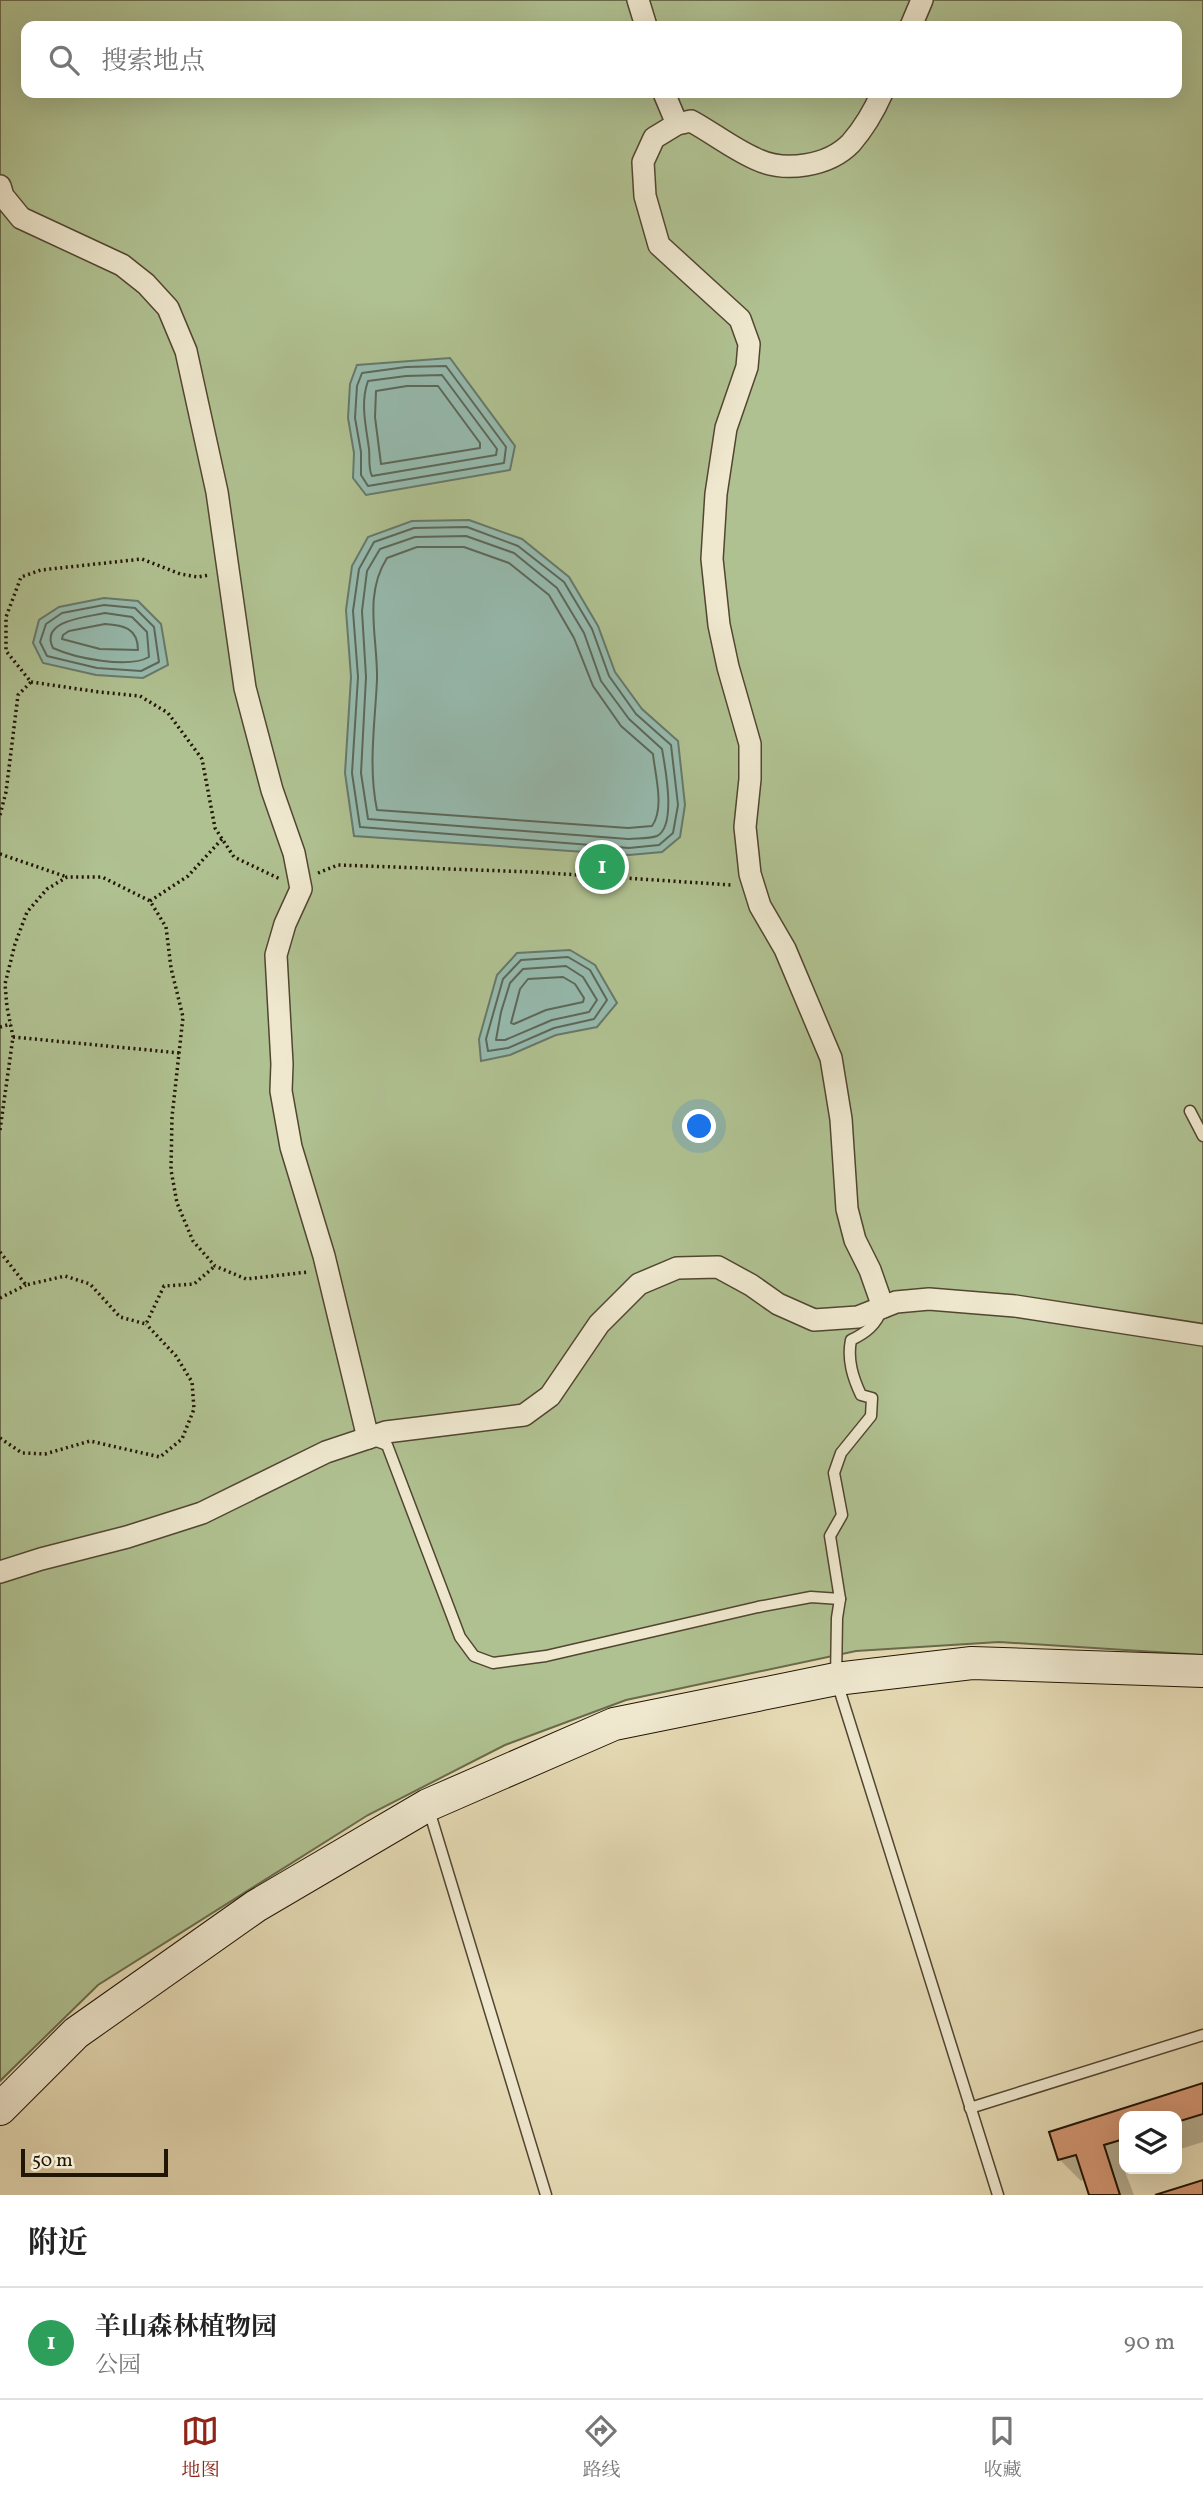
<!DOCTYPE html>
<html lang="zh">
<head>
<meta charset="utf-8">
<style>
	:root { --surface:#fff; --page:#f6f6f6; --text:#222; --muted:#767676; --line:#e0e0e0; --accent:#8f2418 }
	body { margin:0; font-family:Vollkorn,"Noto Serif SC",serif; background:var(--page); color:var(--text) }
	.controls { position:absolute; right:21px; bottom:21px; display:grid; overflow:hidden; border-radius:14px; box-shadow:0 7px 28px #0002 }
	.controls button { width:63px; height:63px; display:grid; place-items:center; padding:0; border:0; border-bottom:2px solid var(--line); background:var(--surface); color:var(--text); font:35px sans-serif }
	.scale { position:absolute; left:21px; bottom:18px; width:147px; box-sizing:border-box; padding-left:7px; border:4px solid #211505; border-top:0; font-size:19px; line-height:24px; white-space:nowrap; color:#211505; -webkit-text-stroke:5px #efe8cf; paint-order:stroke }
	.you { position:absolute; left:700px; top:1127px; width:24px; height:24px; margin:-18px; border:5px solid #fff; border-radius:50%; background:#1a73e8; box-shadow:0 0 0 10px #1a73e833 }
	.badge { display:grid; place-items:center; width:46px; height:46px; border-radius:50%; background:var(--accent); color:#fff; font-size:23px; font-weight:700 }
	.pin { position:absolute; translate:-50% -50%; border:4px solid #fff; box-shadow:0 2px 7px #0006 }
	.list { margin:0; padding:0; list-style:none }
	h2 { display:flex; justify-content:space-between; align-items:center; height:91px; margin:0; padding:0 28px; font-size:30px }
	h2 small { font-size:23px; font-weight:400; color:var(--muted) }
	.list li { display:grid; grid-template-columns:46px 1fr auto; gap:21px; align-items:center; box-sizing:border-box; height:112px; padding:0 28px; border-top:2px solid var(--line) }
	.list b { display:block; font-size:26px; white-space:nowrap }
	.list p { margin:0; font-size:23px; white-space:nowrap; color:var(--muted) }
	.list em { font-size:23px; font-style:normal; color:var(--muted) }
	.icon { flex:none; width:38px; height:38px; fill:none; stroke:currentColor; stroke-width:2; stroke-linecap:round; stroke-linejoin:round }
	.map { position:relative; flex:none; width:1203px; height:2195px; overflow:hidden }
	.search { position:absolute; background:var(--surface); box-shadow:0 7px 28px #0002; left:21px; right:21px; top:21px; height:77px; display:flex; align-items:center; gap:18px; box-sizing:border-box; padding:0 24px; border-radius:14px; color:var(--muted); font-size:26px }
	.sheet { height:203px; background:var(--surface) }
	nav { display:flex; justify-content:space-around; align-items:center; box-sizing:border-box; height:98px; border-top:2px solid var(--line); background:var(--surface); font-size:19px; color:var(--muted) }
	nav a { display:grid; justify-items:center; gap:4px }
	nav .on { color:var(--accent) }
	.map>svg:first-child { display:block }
</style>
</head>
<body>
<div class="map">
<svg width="1203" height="2195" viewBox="0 0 1203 2195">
	<rect width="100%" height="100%" fill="#e6dbb5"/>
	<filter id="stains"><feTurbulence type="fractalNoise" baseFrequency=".00286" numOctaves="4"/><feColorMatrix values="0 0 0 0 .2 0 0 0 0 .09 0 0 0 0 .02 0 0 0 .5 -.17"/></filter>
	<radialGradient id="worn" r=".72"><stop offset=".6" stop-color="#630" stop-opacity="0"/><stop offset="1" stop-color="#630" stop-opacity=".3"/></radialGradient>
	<path fill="#b0c191" stroke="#686b4b" stroke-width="2" fill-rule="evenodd" d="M0 0H1203V1655L999 1642 856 1651 626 1700 505 1745 368 1815 98 1985 0 2081ZM26 26H1177V93H26Z"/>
	<g fill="#96bbaf" stroke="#67796b" stroke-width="2">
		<polygon points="450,358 515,446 510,470 366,495 353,478 354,453 348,418 350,384 357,365"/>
		<polygon points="469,520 522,539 569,577 598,626 615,672 642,709 678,741 685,805 680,837 662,852 629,855 354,836 345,773 351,677 346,610 352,566 368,537 412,521"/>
		<polygon points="104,598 138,601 161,624 168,665 143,678 96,675 43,663 33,643 39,620 59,607"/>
		<polygon points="570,950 595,965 617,1003 597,1027 556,1035 510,1055 481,1061 479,1039 497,975 517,953"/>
	</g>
	<polygon fill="#0003" points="1203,2085 1203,2142 1177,2150 1177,2116 1124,2116 1124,2169 1134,2195 1090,2195 1085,2179 1081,2181 1059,2159 1051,2134"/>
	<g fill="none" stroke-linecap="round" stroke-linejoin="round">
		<g stroke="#5c685a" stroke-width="2">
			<polygon points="446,366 506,447 504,463 368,486 361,475 361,452 355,418 357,386 362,373 406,367"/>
			<path d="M442 375 497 449 496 455 372 476C368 468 370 458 369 449 366 426 360 403 368 381L406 376Z"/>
			<polygon points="407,386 438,386 480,443 480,448 381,464 375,417 376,391"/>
			<polygon points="467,527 518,546 564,582 592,629 609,676 636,714 671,745 678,805 673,833 659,845 629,848 360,827 352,773 358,677 353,611 359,569 374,542 414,528"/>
			<path d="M466 536 514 553 557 588 584 633 601 681 629 719 662 749C665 767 677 826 657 836 649 839 637 838 628 839L368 819 361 773 366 677 362 611 367 571 380 549 415 537Z"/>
			<path d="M464 547 509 563 549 595 574 638 593 686 621 726 653 754C655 775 665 808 652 826L628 828 377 810C368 767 375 723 377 680 378 638 363 596 387 558L417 547Z"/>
			<polygon points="104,605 135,608 154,627 159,662 141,671 97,668 47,656 40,642 46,624 62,613"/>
			<path d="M105 613 132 617 147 632 149 657C128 669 75 658 53 648 39 620 88 617 105 613Z"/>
			<path d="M105 624C123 625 138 628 138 650L100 649 62 639 63 635 69 631Z"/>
			<polygon points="568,957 590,970 607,1000 594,1019 554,1028 508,1048 488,1051 486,1039 503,979 521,960"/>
			<polygon points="566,966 583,977 597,1000 589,1012 552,1020 505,1040 496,1040 501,1012 510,983 523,969"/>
			<polygon points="563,977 575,984 584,998 583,1002 546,1010 514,1024 511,1023 520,989 528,979"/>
		</g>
	</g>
	<g fill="#d49875" stroke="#211505" stroke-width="2">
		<polygon points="1203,2083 1203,2114 1177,2122 1177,2116 1124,2116 1124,2139 1104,2145 1120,2195 1089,2195 1076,2155 1058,2160 1049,2132"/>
		<polygon points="1203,2180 1203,2195 1155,2195"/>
	</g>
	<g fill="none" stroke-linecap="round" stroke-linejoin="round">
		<g stroke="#524631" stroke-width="13">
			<g id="lane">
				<polyline points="1190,1111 1203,1136"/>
				<path d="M882 1309C876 1325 866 1333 851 1340 847 1360 853 1378 861 1395L872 1398 871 1416 841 1453 834 1473 842 1515 830 1536 840 1599 837 1618 836 1679 998 2195"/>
				<polyline points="371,1439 387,1445 460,1637 474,1656 493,1663 546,1656 758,1607 811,1597 840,1599"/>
				<polyline points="428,1807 546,2195"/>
				<polyline points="970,2108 1203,2035"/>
			</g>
		</g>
		<g stroke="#524631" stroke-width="24">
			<g id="street">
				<polyline points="638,0 646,26"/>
				<polyline points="911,26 922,0"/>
				<polyline points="664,93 677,124"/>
				<path d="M882 93C874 111 864 128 851 143 829 166 785 173 756 159 733 149 713 133 691 121L677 124 654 138 643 162 645 196 659 245 740 319 749 344 747 367 726 428 716 494 712 559 719 625 728 667 750 744V779L745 827 750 874 760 906 785 949 831 1058 841 1119 847 1209 855 1240 870 1270 883 1307"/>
				<polyline points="0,186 3,196 21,218 122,265 146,284 168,308 186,351 217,492 245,688 272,790 294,853 301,889 285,924 276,955 282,1064 281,1091 291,1147 324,1256 368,1438"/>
				<polyline points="0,1572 41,1559 127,1537 202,1513 326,1452 386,1432 524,1415 550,1396 599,1324 639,1284 677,1268 718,1267 751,1285 778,1304 814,1320 858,1317 896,1302 929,1299 1015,1306 1203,1335"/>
			</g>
		</g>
		<g stroke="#211505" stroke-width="34">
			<polyline id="secondary" points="0,2109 76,2033 256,1906 428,1805 614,1724 836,1679 972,1663 1203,1671"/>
		</g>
		<g stroke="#211505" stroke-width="3.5" stroke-dasharray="2 3.5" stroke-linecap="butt">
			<polyline points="31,682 99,692 140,696 168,713 202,759 215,828 234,857 280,879"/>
			<polyline points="0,815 6,792 18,695 31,682 6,651 6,617 21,577 41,570 142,559 180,574 198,577 209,575"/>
			<polyline points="0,854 67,877"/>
			<polyline points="318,873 338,865 533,872 732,885"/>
			<polyline points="150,901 188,876 222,839"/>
			<polyline points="0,1027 11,1024"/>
			<polyline points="13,1037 180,1053"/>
			<polyline points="0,1130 13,1037 7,1007 5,984 15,944 27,912 47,889 67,877 102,877 150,901 166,927 171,968 183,1017 172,1117 171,1170 177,1203 193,1241 215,1266 246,1279 308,1272"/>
			<polyline points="0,1252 26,1285 65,1276 90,1284 120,1317 146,1324 164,1286 194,1284 215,1266"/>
			<polyline points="0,1298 26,1285"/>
			<polyline points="0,1438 22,1453 45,1454 90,1441 160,1457 182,1439 194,1409 192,1382 176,1356 146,1324"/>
		</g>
		<use href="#lane" stroke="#efe8cf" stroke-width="10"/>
		<use href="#street" stroke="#efe8cf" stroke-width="21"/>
		<use href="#secondary" stroke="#efe8cf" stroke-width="32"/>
	</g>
	<rect width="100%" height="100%" filter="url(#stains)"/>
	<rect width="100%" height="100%" fill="url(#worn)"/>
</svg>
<div class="controls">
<button><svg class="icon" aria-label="layers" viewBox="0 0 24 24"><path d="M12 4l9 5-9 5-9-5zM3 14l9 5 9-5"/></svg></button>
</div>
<div class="scale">50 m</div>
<div class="you"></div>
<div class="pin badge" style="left:602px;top:867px;background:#2e9e5b">1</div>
<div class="search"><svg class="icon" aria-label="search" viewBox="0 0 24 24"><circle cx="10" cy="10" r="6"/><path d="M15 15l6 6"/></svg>搜索地点</div>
</div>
<section class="sheet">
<h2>附近<small></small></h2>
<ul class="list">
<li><span class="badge" style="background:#2e9e5b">1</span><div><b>羊山森林植物园</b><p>公园</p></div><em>90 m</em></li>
</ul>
</section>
<nav>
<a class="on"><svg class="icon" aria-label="map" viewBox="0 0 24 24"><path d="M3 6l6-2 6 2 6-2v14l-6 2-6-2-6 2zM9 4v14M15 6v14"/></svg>地图</a>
<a><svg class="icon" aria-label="directions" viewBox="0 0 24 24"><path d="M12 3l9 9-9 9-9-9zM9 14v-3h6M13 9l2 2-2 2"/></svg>路线</a>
<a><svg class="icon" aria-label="saved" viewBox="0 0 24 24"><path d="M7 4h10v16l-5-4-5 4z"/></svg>收藏</a>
</nav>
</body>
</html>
